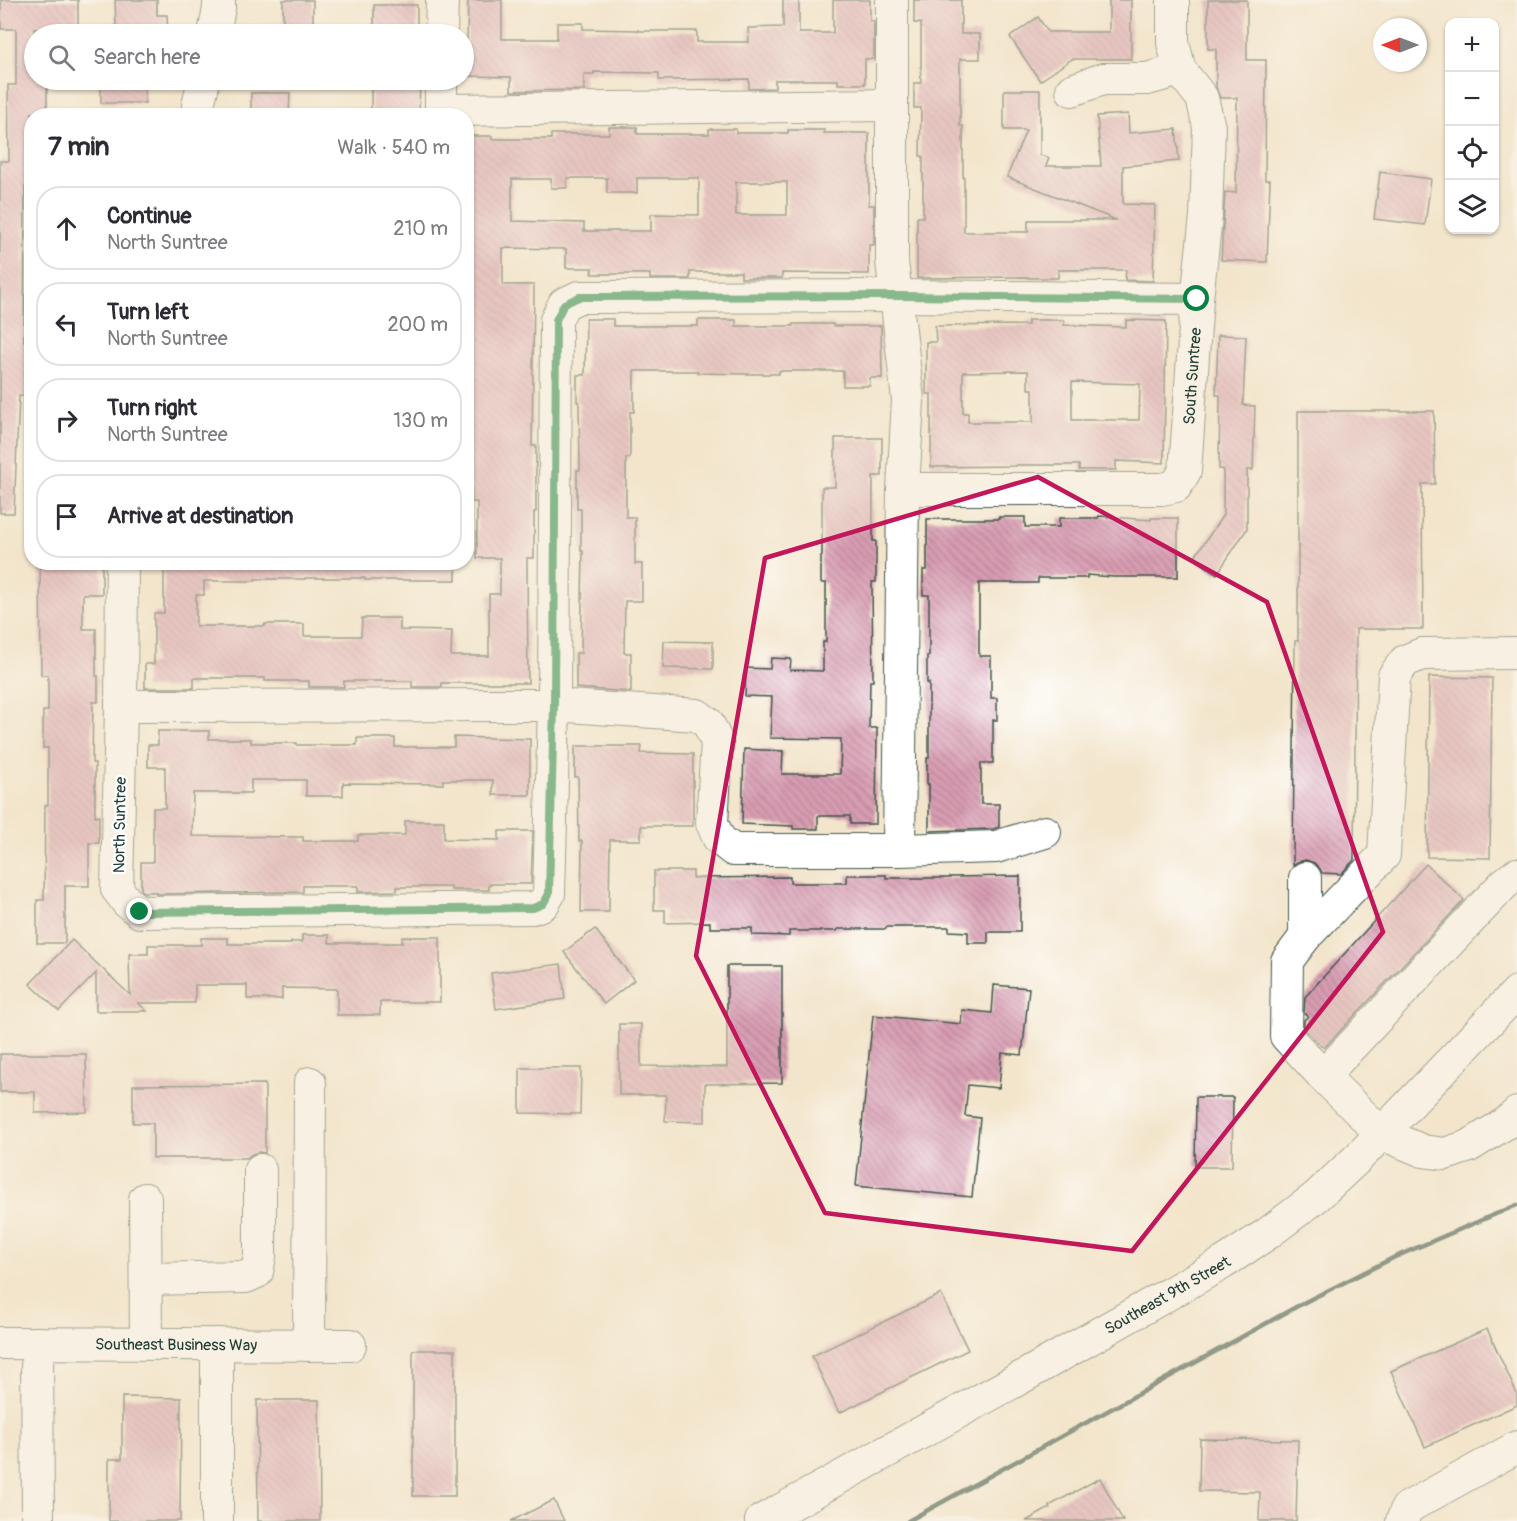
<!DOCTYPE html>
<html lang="en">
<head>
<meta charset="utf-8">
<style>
	:root { --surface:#fff; --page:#f7f7f7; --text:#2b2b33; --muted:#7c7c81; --line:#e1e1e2 }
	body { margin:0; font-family:Pangolin,sans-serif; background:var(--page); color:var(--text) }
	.controls { position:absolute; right:18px; top:18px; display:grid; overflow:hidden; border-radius:12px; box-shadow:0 2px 4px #0004 }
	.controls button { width:54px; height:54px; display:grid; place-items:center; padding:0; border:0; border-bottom:2px solid var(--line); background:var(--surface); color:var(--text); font:30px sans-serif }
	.compass { position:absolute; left:1373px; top:18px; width:54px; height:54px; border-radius:50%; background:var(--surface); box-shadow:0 2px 4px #0004; rotate:270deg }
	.stop { position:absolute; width:18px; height:18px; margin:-14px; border:4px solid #0b8043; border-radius:50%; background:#fff }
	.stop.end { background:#0b8043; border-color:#fff; box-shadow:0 2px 6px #0008 }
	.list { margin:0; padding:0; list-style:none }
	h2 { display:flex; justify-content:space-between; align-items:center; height:78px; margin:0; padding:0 24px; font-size:26px }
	h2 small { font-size:20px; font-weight:400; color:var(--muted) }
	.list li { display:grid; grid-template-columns:39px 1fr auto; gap:18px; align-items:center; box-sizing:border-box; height:84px; margin:0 12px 12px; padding:0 12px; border:2px solid var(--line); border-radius:24px }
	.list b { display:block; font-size:22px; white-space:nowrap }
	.list p { margin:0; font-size:20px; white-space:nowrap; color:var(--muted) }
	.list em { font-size:20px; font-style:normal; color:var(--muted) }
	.icon { flex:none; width:33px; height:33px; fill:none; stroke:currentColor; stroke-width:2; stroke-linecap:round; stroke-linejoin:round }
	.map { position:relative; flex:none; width:1517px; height:1521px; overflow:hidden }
	.search { position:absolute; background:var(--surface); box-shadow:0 2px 4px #0004; left:24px; top:24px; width:450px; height:66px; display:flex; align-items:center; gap:15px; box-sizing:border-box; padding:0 21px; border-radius:33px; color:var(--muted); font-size:22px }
	.panel { position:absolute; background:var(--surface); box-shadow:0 2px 4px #0004; left:24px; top:108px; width:450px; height:462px; border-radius:24px }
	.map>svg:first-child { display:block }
</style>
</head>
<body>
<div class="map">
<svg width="1517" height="1521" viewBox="0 0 1517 1521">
	<defs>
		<pattern id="building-back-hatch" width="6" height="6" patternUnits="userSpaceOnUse" patternTransform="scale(1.5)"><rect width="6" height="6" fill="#d99db2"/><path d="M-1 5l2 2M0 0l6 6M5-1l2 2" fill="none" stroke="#af8192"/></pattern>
	</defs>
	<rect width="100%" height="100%" fill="#fff"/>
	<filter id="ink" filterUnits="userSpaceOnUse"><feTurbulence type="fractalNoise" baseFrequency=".0167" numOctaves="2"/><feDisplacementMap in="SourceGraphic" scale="12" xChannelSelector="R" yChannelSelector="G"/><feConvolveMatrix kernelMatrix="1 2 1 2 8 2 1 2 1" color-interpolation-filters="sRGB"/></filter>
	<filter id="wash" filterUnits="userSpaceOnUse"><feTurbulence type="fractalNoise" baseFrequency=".008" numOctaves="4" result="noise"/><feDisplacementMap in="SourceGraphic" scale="24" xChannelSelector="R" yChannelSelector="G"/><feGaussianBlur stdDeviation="1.35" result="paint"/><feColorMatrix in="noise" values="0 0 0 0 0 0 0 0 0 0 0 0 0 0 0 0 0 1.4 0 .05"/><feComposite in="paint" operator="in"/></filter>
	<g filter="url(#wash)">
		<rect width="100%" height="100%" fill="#f3e5cc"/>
		<g id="blocks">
			<g fill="url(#building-back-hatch)" fill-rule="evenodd">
				<polygon points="1,0 78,0 78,29 34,29 34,80 47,80 47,113 32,113 32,187 25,187 24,341 30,341 30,396 19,396 14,513 0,513 0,161 9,161 8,85 16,85 16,29 1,29"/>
				<polygon points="115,0 157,0 157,15 167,15 168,34 144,34 143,28 116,29"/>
				<rect x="283" y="0" width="30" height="34"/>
				<polygon points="468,0 502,0 502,39 557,39 557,23 583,23 583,29 638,30 638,31 697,31 697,42 749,42 748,28 783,27 783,0 799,0 799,33 833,33 833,0 870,0 870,21 874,21 874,59 865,59 865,84 838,84 838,80 775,80 775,88 749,89 749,79 659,80 659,73 594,72 594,74 584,74 584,90 511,91 511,77 466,76"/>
				<polygon points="914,0 961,0 961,34 980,34 980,59 960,59 960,126 963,126 963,177 964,177 964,232 1028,232 1028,220 1116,220 1007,177 1026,130 1004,130 1004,90 1040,90 1040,155 1049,158 1046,166 1101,166 1097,116 1128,114 1129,133 1176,129 1179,161 1123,166 1123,204 1155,205 1153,281 1125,280 1126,270 1058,270 1058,278 1028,278 1028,277 917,278 917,217 923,217 923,156 920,156 921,108 914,108 914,83 921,83 921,23 914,23"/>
				<polygon points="1109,0 1131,0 1131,59 1072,59 1040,81 1010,37 1038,17 1048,32 1109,32"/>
				<polygon points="1208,0 1247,0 1247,60 1266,60 1265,180 1270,180 1267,262 1221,260 1225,192 1236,193 1237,98 1220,98 1216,87 1216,49 1208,49"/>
				<rect x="374" y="5" width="43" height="29"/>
				<rect x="101" y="80" width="44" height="23"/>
				<polygon points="371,80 420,80 419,116 371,116"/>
				<polygon points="251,93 290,93 289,116 251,116"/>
				<path d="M609 127H637V134H709V129H736V133H788V130H824V133H869V205H874V245H869V274L782 273V278H741V272H690V279H650V274H592V268H566V249L503 248V285H534L532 446H536V512H534V558H527L528 683H442V687H412V681H344V687H309V681H265V678H194V688H145V664H154V613H164V562H456V580H365V578H305V579H255V581H204V595H196V626H265V624H304V636H361L362 618H400V630L452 631 451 656H489V594H500V558H477V502H471V483H466V237H470V181H466V136H492V139H551V134H609ZM567 178H607V193H637V178H699V215L651 214V231H584V223L512 221V179H551V188H567ZM736 182H787V215H736Z"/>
				<polygon points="1380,172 1431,179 1425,225 1374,219"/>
				<polygon points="586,319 613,319 613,326 698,326 698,320 736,320 736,326 793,326 793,324 833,324 833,326 881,326 882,378 870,378 870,386 843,386 843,371 779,371 779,374 745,374 698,373 698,371 634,371 634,412 630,412 630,458 626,458 626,517 635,517 635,564 642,564 642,601 625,601 624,653 631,653 631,692 576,688 576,653 581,653 583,551 581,551 581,509 577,509 577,470 580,470 579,402 577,402 577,375 585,375"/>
				<path d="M1028 320H1064V325L1126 327V320L1166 321 1164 463 1116 461V470H1079V465H1016V466L931 467V394H926V342H936L935 326 1028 325ZM1028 371V389H1033V422H968V413H963V372ZM1072 382 1140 384 1139 420H1072Z"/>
				<polygon points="1218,335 1246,336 1243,405 1255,406 1253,470 1247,470 1247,529 1217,574 1194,558 1223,515 1223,469 1219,469 1220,395 1216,395"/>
				<polygon points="1298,411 1434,411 1435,484 1422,484 1423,629 1356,629 1354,860 1341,874 1322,873 1320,869 1314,863 1306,860 1297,862 1293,865 1295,641 1298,641"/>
				<polygon points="835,438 882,438 882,476 873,476 873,541 876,541 876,582 872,582 873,681 870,681 869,728 877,728 876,824 850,824 850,816 818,816 818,829 793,829 793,826 742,824 744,749 783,751 782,774 840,774 841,739 770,738 772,697 745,696 746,668 770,669 771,658 791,659 790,670 823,671 823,642 826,642 826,583 821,583 821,556 822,556 822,487 835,487"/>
				<polygon points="1099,516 1151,520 1151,518 1178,518 1178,577 1114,577 1087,575 1087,578 1038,578 1038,583 979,583 979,656 991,656 991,698 997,698 997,720 993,720 993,763 981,763 981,804 999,804 999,827 993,829 929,831 929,784 927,784 927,758 929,758 929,683 927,683 927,656 929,656 929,595 923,595 923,570 927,570 927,519 999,519 999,517 1025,517 1025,527 1059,527 1059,518 1098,518"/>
				<polygon points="40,562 102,562 102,594 83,594 83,629 96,629 96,676 98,676 98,702 93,702 92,763 95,763 95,816 99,816 99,843 89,843 89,886 65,886 65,943 37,943 37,900 44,900 45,805 48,805 48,748 43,748 43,711 48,711 48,675 41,675"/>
				<polygon points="664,641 713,642 713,669 663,668"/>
				<polygon points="1429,677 1492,678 1490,858 1427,857"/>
				<polygon points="158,731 209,731 209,739 251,739 251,743 297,743 297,745 357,745 357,738 395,738 395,747 454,747 454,737 530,739 530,795 493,795 493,780 443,780 443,784 343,783 343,796 306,796 306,780 251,780 251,793 193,793 192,836 303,837 303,841 358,841 358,835 405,835 405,821 444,821 444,839 499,840 499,831 533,831 531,884 489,884 489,890 451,890 451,887 397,887 397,891 358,892 358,886 303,886 303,892 156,894 156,892 143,892 141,890 141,862 153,862 153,808 165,808 165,767 148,767 148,745 158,745"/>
				<polygon points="575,746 642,746 641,753 693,754 693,826 641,826 641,840 610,840 609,912 581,912 582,841 579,841 578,777 575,777"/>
				<polygon points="1426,864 1464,900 1324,1048 1304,1029 1304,1020 1308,1016 1304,1013 1305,997"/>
				<polygon points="654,871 693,871 693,878 790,877 790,883 847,883 847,875 886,875 886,878 950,878 950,877 1020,876 1020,932 988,932 988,943 968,943 968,932 949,931 949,927 886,927 886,929 838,929 837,931 789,931 789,936 752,935 752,928 710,928 710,922 665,923 665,910 654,910"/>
				<polygon points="595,929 634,980 604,1004 564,952"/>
				<polygon points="302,935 329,935 329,943 402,943 402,937 440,937 440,1002 380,1002 380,1015 337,1015 337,989 282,988 282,999 247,999 247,985 195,985 195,1003 138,1003 147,1011 96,1011 96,973 59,1011 30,984 72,940 130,995 129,954 148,954 148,945 201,945 201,938 228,938 228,944 291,944 291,942 302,942"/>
				<polygon points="561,964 565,999 496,1009 491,973"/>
				<polygon points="727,966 782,966 782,1083 705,1084 705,1122 665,1121 666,1095 619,1095 619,1024 641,1024 641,1066 727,1067"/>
				<polygon points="994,985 1029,988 1022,1055 1002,1053 999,1088 968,1085 965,1116 980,1118 972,1197 856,1186 873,1015 961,1024 962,1010 992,1013"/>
				<polygon points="0,1054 86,1054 87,1112 35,1113 35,1092 0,1092"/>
				<polygon points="520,1068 581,1068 580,1114 520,1113"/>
				<polygon points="265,1084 265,1153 259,1152 252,1154 247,1158 153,1158 153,1123 133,1123 133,1085"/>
				<polygon points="1196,1097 1233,1097 1232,1167 1195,1167"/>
				<polygon points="941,1294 968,1350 839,1413 812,1356"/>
				<polygon points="1487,1329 1517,1394 1517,1405 1425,1447 1391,1371"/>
				<rect x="413" y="1350" width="42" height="146"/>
				<polygon points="122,1397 181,1398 180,1521 109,1521 109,1459 122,1459"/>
				<polygon points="257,1400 319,1400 320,1521 258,1521"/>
				<polygon points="1200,1439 1298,1440 1296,1521 1259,1521 1260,1492 1199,1491"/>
				<polygon points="1100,1478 1123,1521 1026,1521 1050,1508 1049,1506"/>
				<polygon points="554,1500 564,1521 511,1521"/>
			</g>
		</g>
	</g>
	<g filter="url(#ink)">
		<use href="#blocks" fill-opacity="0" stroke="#3f564b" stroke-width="1.5"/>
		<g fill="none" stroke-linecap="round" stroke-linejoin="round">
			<g stroke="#3f564b" stroke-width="34">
				<g id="minor">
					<polyline points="892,0 892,261 908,400 903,489 899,850"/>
					<polyline points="214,34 219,8 219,0"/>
					<polyline points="441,34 442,0"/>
					<polyline points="1072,90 1103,79 1147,79 1180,70"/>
					<polyline points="441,110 892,105"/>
					<polyline points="199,116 198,105 204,80"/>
					<polyline points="441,116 441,80"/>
					<path id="s1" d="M903 489H1162L1176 486 1185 471 1197 299 1206 216 1209 127 1202 98 1180 70 1173 43V0"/>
					<polyline points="122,562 121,706 117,889 127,902 140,912 533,908 543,904 549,894 554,705 556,320 564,304 579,297 897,296 1197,299"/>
					<polyline points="121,706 554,705 697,715 708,723 717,742 712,823 719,839 733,850 899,850 996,847 1045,832"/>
					<polyline points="1517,874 1504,884 1323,1076 1382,1134 1423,1151 1445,1154 1469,1146 1506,1123 1517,1113"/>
					<polyline points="1305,878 1305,937"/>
					<polyline points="1323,1076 1286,1036 1287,961 1305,937 1384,855 1394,676 1405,661 1422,654 1517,653"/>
					<polyline points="145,1199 146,1343"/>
					<polyline points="146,1279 246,1277 257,1272 260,1256 260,1170"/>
					<path id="s2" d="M0 1343 350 1345"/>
					<polyline points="37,1343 38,1521"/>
					<polyline points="217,1344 217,1521"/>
					<polyline points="309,1345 310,1083"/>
					<path id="s3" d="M761 1521 1024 1376 1223 1263 1267 1234 1316 1197 1358 1158 1517 992"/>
					<polyline points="1402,1521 1407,1508 1517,1447"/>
				</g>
			</g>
			<use href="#minor" stroke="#fff" stroke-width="32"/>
			<polyline stroke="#1f3d34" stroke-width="4.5" points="908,1521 1305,1302 1395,1257 1517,1205"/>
		</g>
	</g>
	<g fill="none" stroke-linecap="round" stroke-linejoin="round" filter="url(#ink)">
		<polyline stroke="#0b8043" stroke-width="8" points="140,912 533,908 543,904 549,894 554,705 556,320 564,304 579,297 897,296 1197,299"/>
	</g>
	<path d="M0 0H1517V1521H0ZM1038 477 1267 602 1383 932 1132 1251 825 1213 696 956 765 558Z" fill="#f3e5cc" fill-opacity=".55" fill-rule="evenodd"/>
	<path fill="none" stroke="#c2185b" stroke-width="4.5" stroke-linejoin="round" d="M1038 477 1267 602 1383 932 1132 1251 825 1213 696 956 765 558Z"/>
	<g text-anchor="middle" stroke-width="4.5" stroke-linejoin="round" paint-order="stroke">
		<g font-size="16" fill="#1f3d34" stroke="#fff">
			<text dy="6" stroke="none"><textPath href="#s1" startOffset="386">South Suntree</textPath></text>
			<text transform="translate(119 825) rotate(-89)" y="6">North Suntree</text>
			<text dy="6" stroke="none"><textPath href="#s3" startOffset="465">Southeast 9th Street</textPath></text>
			<text dy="6" stroke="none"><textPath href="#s2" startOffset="176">Southeast Business Way</textPath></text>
		</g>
	</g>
</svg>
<div class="controls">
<button>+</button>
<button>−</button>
<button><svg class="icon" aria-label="locate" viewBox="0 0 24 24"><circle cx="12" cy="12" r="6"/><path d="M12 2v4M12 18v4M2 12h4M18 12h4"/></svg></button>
<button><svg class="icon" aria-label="layers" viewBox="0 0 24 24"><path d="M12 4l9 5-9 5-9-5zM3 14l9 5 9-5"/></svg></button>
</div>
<svg class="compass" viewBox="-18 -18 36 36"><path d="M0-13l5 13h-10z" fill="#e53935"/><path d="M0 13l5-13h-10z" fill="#7c7c81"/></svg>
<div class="stop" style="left:1197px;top:299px"></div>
<div class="stop end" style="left:140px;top:912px"></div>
<div class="search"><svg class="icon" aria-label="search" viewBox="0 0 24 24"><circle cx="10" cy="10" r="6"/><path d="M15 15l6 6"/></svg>Search here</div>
<section class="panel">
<h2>7 min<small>Walk · 540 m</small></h2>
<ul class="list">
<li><svg class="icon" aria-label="ahead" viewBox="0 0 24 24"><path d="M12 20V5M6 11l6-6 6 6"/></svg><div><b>Continue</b><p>North Suntree</p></div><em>210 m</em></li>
<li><svg class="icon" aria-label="left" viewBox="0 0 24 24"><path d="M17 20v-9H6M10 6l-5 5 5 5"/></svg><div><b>Turn left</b><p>North Suntree</p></div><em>200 m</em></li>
<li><svg class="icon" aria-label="right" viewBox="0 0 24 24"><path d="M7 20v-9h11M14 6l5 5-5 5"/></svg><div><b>Turn right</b><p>North Suntree</p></div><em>130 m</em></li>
<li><svg class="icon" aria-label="arrive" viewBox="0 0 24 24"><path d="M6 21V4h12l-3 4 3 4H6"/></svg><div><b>Arrive at destination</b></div></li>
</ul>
</section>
</div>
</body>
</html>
